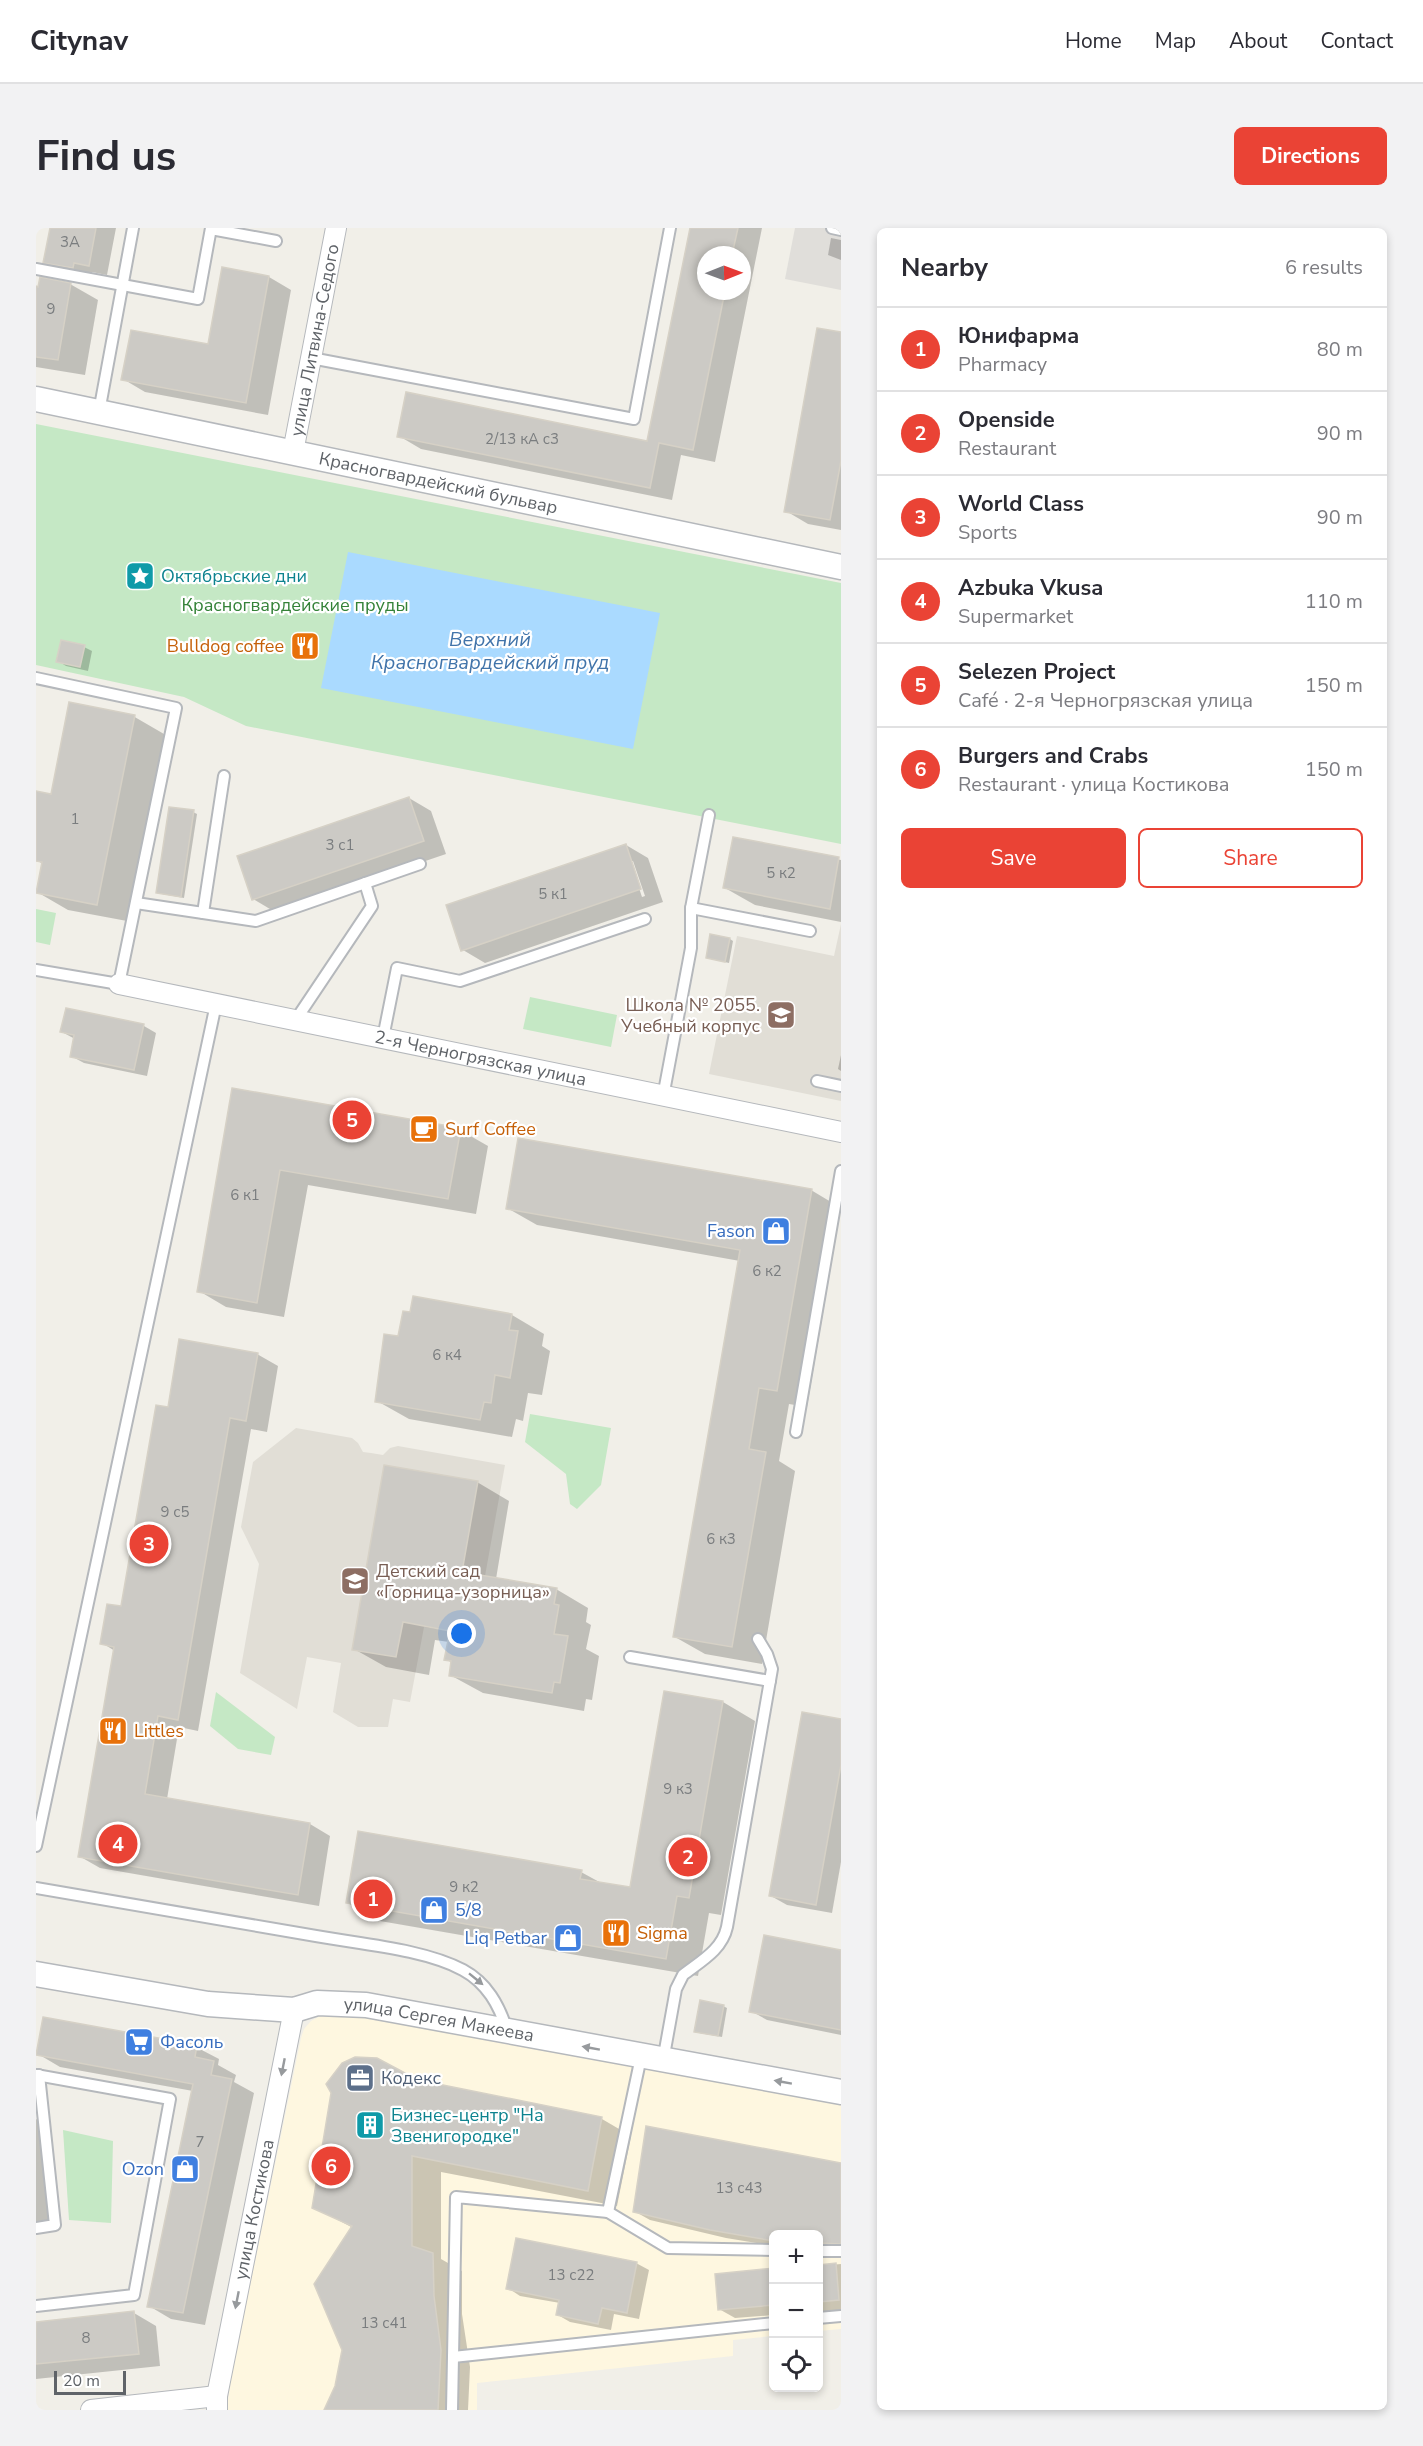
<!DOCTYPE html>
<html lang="en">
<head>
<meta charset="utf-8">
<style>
	:root { --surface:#fff; --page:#f2f2f3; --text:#2b2b33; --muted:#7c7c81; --line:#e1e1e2; --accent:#ea4335 }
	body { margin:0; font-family:"Nunito Sans",sans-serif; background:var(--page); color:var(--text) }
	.controls { position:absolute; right:18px; bottom:18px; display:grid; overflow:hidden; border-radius:9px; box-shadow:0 3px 9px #0003 }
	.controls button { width:54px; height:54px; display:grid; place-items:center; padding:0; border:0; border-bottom:2px solid var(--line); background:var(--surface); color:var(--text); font:30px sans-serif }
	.compass { position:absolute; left:661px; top:18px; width:54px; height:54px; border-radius:50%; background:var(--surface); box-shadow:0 3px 9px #0003; rotate:89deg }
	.scale { position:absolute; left:18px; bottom:15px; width:72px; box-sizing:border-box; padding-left:6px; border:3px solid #5f6368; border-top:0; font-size:16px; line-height:21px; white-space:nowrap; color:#5f6368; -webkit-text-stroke:4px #fff; paint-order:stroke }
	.you { position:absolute; left:426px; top:1406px; width:21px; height:21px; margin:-15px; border:4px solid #fff; border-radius:50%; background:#1a73e8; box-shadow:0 0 0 9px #1a73e833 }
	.badge { display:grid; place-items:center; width:39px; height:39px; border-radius:50%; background:var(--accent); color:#fff; font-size:20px; font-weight:700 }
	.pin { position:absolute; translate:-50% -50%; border:3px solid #fff; box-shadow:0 2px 6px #0006 }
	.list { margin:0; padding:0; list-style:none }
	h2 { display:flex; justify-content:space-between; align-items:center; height:78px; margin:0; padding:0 24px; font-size:26px }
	h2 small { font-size:20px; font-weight:400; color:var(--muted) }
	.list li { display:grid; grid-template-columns:39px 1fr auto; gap:18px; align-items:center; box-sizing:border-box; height:84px; padding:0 24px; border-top:2px solid var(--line) }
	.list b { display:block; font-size:22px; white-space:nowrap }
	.list p { margin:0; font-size:20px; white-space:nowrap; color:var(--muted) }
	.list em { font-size:20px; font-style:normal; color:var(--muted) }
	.actions { display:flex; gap:12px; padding:18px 24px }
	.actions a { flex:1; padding:14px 0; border:2px solid var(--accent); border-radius:9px; text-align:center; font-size:21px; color:var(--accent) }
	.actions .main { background:var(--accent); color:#fff }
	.icon { flex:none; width:33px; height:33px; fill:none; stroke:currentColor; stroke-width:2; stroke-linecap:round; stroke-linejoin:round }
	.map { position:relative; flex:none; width:805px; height:2182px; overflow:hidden; border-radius:9px }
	header { display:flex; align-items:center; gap:36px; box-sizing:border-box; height:84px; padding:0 30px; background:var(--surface); border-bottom:2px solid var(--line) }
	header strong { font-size:28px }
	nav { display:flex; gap:33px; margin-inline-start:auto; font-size:21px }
	.intro { display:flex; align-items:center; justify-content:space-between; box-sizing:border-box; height:144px; padding:0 36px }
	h1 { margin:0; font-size:42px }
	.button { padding:15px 27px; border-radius:9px; background:var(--accent); color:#fff; font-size:21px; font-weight:700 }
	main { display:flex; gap:36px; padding:0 36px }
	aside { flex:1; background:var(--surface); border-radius:9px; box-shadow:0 3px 9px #0003 }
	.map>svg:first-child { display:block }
</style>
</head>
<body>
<header>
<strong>Citynav</strong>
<nav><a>Home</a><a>Map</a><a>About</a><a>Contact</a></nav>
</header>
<div class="intro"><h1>Find us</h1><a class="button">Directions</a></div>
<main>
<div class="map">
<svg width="805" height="2182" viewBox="0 0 805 2182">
	<rect width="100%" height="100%" fill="#f1efe8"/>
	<polygon fill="#fef7e0" points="313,1786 805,1876 805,2101 783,2103 782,2006 738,2006 737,2108 697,2112 697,2128 441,2155 441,2182 191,2182 194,2155 265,1810 268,1801 275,1793 286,1787"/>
	<polygon fill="#e0deda" points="759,0 805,0 805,62 749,51"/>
	<g fill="#e1ded6">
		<polygon points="805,696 805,873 673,846 701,708 798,728"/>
		<polygon points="260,1200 316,1210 322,1215 327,1224 335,1225 347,1227 354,1220 362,1218 469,1237 449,1348 420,1343 409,1359 402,1401 388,1399 374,1474 357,1471 352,1499 322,1499 297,1484 305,1435 271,1429 261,1481 204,1445 223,1336 205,1299 217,1234"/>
	</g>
	<g fill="#c5e8c5">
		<polygon points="0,196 805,355 805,616 210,498 148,469 0,437"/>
		<polygon points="0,681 20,685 14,717 0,714"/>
		<polygon points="494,769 581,787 575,819 487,801"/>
		<polygon points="494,1186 575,1200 565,1257 541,1281 534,1276 530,1246 489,1214"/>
		<polygon points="180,1464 239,1509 235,1527 202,1521 174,1498"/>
		<polygon points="27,1902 77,1913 75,1995 33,1992"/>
	</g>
	<polygon fill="#aadaff" points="312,324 624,385 597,521 285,460"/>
	<g fill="#0003" fill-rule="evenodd">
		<polygon points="15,0 80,0 71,47 56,44 55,50 27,44 9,34"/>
		<path d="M655 0H726L679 234 645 227 636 272 385 221 363 208 612 214ZM670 27H706V63H670Z"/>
		<polygon points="795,10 805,12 805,32 792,27"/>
		<polygon points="233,49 255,62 232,187 109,164 87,151 173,118"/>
		<polygon points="34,56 62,72 49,147 0,139 0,60"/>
		<polygon points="805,105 805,302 772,296 750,283"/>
		<polygon points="48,419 56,423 52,443 30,438 22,433"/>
		<polygon points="97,488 128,506 129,513 127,513 91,693 32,682 1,664 7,636 0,632 0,564 16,568"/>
		<polygon points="373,570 395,583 410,626 239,684 217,671"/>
		<polygon points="157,584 161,586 148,670 126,666 122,664"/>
		<polygon points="698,610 805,632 805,694 719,677 689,660"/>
		<path d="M590 617 612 630 627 674 449 735 427 722ZM594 633H597L609 668 606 669Z"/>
		<polygon points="694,711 697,713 693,735 671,730"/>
		<polygon points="31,781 108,798 120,805 111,848 48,835 35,828 39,811 26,804"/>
		<polygon points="805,827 805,843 802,841"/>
		<polygon points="197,862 424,902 452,918 440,986 272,957 248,1089 190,1079 163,1063"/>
		<polygon points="775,962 805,980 771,1179 753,1176 743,1233 759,1243 726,1436 669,1426 639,1409 704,1033 501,997 471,980"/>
		<polygon points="378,1070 476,1087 508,1106 506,1118 514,1123 506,1167 492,1165 487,1193 480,1191 476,1209 373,1191 341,1173 375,1086"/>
		<polygon points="221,1126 242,1138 231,1204 215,1201 162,1503 143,1499 131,1571 274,1596 294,1608 283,1678 64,1640 43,1628 79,1423 66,1415 86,1380 133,1181"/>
		<polygon points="441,1254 473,1273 460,1351 520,1361 552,1380 550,1394 555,1397 550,1421 563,1428 556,1472 550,1471 548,1483 447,1465 414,1447 416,1435 410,1431 413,1414 399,1412 393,1447 350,1439 318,1421"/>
		<polygon points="687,1474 719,1493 685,1687 673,1685 662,1748 344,1693 312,1675 545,1644 567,1656 595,1661"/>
		<polygon points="805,1493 805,1634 796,1685 751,1677 735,1668"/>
		<polygon points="805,1724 805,1807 731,1792 715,1783"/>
		<polygon points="687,1778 691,1780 686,1809 663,1805"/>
		<polygon points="160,1819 183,1831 182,1837 200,1847 198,1854 218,1865 169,2097 135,2091 113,2078 157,1863 24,1839 2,1826"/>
		<polygon points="381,1853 566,1891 595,1908 581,1978 405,1944 405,2031 426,2043 426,2086 434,2139 432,2182 290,2182 301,2158 307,2122 317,2000 278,1979"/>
		<polygon points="0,1891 6,1895 19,1997 0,1999"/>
		<polygon points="805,1937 805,2024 782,2026 782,2006 738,2006 738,2018 690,2010 614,1992 598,1983"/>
		<polygon points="600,2035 613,2042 603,2091 578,2086 575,2102 534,2094 522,2087 524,2075 484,2068 472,2060"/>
		<polygon points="805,2036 805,2082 782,2084 782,2038"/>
		<polygon points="738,2042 738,2087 699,2090 683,2081"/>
		<polygon points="98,2085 120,2098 124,2138 0,2151 0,2096"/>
	</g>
	<g fill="#cccac5" stroke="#d6d1c6" stroke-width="1.5">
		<polygon points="14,0 60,0 53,38 38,35 37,40 7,35"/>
		<polygon points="654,0 702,0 696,27 670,27 670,63 689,63 657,222 623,215 614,260 361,209 370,164 611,213"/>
		<polygon points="186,39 233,48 210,175 85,152 95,102 172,116"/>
		<polygon points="4,49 35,55 22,132 0,129 0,58 2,59"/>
		<polygon points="781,100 805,104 805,233 794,292 748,284"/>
		<polygon points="25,412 49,417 44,439 20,434"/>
		<polygon points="33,474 99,487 61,677 0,665 6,634 0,633 0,563 15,566"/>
		<polygon points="373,569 388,613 216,672 201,628"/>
		<polygon points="133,579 158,582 145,669 120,665"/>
		<polygon points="697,609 803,629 794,681 687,660"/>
		<polygon points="590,616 605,661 425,723 410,677"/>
		<polygon points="674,706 694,710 689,734 670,730"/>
		<polygon points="30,780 108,796 98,842 34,829 38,807 24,804"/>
		<polygon points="196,860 425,900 412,971 244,942 221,1075 161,1064"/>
		<polygon points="482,910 776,961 741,1163 723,1160 713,1221 730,1224 696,1419 637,1409 704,1022 470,981"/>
		<polygon points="377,1068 476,1086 473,1102 482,1103 474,1150 459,1147 455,1175 448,1174 444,1192 339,1174 348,1106 362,1108 367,1083 374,1084"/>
		<polygon points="143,1111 222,1125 210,1193 194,1190 142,1492 122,1488 109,1566 274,1595 262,1667 42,1629 78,1419 64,1416 71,1376 85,1378 120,1177 132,1179"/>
		<polygon points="348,1237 442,1253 426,1344 521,1360 518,1376 523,1377 518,1406 532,1408 524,1455 518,1454 516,1465 413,1448 415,1433 408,1432 414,1403 367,1394 360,1429 316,1422"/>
		<polygon points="628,1463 687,1473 653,1670 641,1668 630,1731 310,1675 322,1603 546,1642 544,1651 594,1659"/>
		<polygon points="766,1484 805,1491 805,1537 780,1677 733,1668"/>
		<polygon points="728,1707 805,1722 805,1802 713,1784"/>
		<polygon points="664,1772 688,1777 682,1808 658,1804"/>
		<polygon points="7,1789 161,1817 159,1829 178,1833 175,1847 196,1851 147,2085 111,2079 157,1856 0,1827"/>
		<polygon points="319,1829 341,1830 382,1852 566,1889 552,1963 376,1928 376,2018 397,2025 398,2068 405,2122 402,2182 288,2182 299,2158 306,2122 278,2056 316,1998 276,1980 295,1865 290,1856 306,1835"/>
		<polygon points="610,1898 805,1935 805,2016 783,2015 783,2007 738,2007 738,2013 674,2002 597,1984"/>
		<polygon points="480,2010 601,2034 591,2085 566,2080 562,2096 520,2087 523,2072 470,2061"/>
		<polygon points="800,2035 803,2072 783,2074 783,2037"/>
		<polygon points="738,2040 738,2077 682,2082 679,2046"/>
		<polygon points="98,2083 103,2126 0,2136 0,2094"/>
	</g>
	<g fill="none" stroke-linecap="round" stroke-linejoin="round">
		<g stroke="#b5b8bc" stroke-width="14">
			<g id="service">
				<polyline points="796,0 805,2"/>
				<polyline points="175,1 240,13"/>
				<polyline points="0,41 162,71 175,0"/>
				<polyline points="275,130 598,191 634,0"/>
				<polyline points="63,184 97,0"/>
				<polyline points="0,450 140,480 83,756 0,742"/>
				<polyline points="100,675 167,685 188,548"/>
				<polyline points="655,680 774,703"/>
				<polyline points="167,685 220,693 384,636"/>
				<polyline points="259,793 336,678 329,655"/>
				<polyline points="347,810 361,740 424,753 609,691"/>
				<polyline points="781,853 805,858"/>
				<polyline points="627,869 655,720 655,680 673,587"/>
				<polyline points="760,1204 805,943"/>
				<polyline points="594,1429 734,1453"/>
				<polyline points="0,1618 180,776"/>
				<path d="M0 1660C93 1676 186 1692 280 1708 323 1716 388 1721 427 1742 451 1755 463 1777 471 1802"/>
				<path d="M627 1833 640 1761 647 1747C665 1733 686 1722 691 1699L736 1441 731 1426 722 1411"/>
				<polyline points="0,1847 134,1871 98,2067 0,2078"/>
				<polyline points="572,1984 632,2020 738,2022"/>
				<polyline points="0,2000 19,1997 3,1847"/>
				<polyline points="782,2023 805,2023"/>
				<polyline points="782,2090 805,2088"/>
				<polyline points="417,2129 738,2095"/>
				<polyline points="416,2182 420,1969 572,1984 605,1829"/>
			</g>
		</g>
		<g stroke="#b5b8bc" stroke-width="22">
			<g id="minor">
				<path id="s1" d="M257 224 300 0"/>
				<path id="s2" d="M83 756 805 904"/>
				<polyline points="55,2182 181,2168"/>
				<path id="s3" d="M181 2182V2168L258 1782"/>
			</g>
		</g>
		<g stroke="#b5b8bc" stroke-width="27">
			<g id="tertiary">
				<path id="s4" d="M0 171 805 339"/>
				<path id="s5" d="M0 1746 172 1776 258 1782 281 1775 330 1777 805 1864"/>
			</g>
		</g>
		<use href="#service" stroke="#fff" stroke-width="10"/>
		<use href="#minor" stroke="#fff" stroke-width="20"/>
		<use href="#tertiary" stroke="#fff" stroke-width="24"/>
	</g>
	<defs><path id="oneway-solid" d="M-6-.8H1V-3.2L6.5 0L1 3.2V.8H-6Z" transform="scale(1.5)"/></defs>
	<g fill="#979a9d">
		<use href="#oneway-solid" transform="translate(440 1751) rotate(39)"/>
		<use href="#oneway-solid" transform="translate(555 1820) rotate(-170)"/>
		<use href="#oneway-solid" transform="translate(247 1839) rotate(101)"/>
		<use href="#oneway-solid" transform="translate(747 1854) rotate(-170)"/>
		<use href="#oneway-solid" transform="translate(201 2072) rotate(101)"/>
	</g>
	<defs>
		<g id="sight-square" transform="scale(1.5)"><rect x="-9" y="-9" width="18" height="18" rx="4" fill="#0f9aa8" stroke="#fff"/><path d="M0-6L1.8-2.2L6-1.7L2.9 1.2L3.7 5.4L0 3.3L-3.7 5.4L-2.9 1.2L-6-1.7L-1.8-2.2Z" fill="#fff"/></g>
		<g id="restaurant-square" transform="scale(1.5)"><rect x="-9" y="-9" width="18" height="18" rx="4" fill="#e8710a" stroke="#fff"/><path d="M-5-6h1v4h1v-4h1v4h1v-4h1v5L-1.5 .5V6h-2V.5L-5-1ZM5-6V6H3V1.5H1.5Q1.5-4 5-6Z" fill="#fff"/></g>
		<g id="school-square" transform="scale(1.5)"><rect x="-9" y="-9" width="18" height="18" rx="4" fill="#8d6e63" stroke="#fff"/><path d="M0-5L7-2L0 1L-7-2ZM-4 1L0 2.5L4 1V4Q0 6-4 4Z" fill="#fff"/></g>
		<g id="cafe-square" transform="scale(1.5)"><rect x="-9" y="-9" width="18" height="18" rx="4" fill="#e8710a" stroke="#fff"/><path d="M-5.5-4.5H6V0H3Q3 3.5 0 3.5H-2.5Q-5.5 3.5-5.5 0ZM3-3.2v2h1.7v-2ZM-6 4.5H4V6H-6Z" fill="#fff"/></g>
		<g id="shop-square" transform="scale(1.5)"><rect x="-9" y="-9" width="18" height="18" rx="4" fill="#3f7fe0" stroke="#fff"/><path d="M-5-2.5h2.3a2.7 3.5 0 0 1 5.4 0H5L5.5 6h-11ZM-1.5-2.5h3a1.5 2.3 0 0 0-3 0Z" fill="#fff"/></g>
		<g id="supermarket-square" transform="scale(1.5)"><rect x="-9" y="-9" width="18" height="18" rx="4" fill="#3f7fe0" stroke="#fff"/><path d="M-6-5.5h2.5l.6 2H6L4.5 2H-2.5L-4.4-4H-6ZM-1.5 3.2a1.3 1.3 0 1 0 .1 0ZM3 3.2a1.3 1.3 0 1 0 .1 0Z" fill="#fff"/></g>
		<g id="office-square" transform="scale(1.5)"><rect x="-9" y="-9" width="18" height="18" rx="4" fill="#5c6f8a" stroke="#fff"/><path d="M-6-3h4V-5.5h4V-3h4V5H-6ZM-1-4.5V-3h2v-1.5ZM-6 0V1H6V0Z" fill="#fff"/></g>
		<g id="building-square" transform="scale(1.5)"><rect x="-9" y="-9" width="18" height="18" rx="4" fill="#0f9aa8" stroke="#fff"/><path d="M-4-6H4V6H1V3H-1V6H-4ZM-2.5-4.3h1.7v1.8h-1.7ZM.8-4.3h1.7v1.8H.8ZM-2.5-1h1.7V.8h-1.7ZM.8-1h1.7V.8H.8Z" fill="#fff"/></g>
	</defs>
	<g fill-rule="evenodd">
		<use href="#sight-square" x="104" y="348"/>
		<use href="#restaurant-square" x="269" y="418"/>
		<use href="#school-square" x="745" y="787"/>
		<use href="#cafe-square" x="388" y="901"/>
		<use href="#shop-square" x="740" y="1003"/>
		<use href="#school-square" x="319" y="1353"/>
		<use href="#restaurant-square" x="77" y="1503"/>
		<use href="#shop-square" x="398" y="1682"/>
		<use href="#restaurant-square" x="580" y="1705"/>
		<use href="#shop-square" x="532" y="1710"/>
		<use href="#supermarket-square" x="103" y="1814"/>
		<use href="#office-square" x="324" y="1850"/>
		<use href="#building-square" x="334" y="1897"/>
		<use href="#shop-square" x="149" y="1941"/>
	</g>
	<g text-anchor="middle" stroke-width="4.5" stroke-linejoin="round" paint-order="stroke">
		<g font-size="15" fill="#7a7d7f">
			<text x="34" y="19">3А</text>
			<text x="15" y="86">9</text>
			<text x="486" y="216">2/13 кА с3</text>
			<text x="39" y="596">1</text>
			<text x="304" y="622">3 с1</text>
			<text x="745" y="650">5 к2</text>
			<text x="517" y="671">5 к1</text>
			<text x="209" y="972">6 к1</text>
			<text x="731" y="1048">6 к2</text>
			<text x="411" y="1132">6 к4</text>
			<text x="139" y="1289">9 с5</text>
			<text x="685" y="1316">6 к3</text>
			<text x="642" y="1566">9 к3</text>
			<text x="428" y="1664">9 к2</text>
			<text x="164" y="1919">7</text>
			<text x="703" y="1965">13 с43</text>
			<text x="535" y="2052">13 с22</text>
			<text x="348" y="2100">13 с41</text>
			<text x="50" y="2115">8</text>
		</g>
		<g font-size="18" fill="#5f6368" stroke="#fff">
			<text dy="6" stroke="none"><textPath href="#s1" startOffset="114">улица Литвина-Седого</textPath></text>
			<text dy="6" stroke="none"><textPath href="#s4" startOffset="411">Красногвардейский бульвар</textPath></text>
			<text dy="6" stroke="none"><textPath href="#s2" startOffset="369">2-я Черногрязская улица</textPath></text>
			<text dy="6" stroke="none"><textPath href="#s5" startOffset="408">улица Сергея Макеева</textPath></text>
			<text dy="6" stroke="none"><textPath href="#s3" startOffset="204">улица Костикова</textPath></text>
		</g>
		<g font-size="18" fill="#0d838f" stroke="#fff" text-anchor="start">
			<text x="125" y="354">Октябрьские дни</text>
			<text x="355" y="1893">Бизнес-центр "На<tspan x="355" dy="21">Звенигородке"</tspan></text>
		</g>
		<g font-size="18" fill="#348238" stroke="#fff">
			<text x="259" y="383">Красногвардейские пруды</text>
		</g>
		<g font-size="18" fill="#c56008" stroke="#fff" text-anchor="start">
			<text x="248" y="424" text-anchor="end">Bulldog coffee</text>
			<text x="409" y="907">Surf Coffee</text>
			<text x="98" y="1509">Littles</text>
			<text x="601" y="1711">Sigma</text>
		</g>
		<g font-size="18" fill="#785e54" stroke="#fff" text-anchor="end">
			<text x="724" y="783">Школа № 2055.<tspan x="724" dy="21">Учебный корпус</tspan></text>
			<text x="340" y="1349" text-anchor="start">Детский сад<tspan x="340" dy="21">«Горница-узорница»</tspan></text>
		</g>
		<g font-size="18" fill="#366cbe" stroke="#fff" text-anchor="end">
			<text x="719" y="1009">Fason</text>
			<text x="419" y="1688" text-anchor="start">5/8</text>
			<text x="511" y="1716">Liq Petbar</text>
			<text x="124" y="1820" text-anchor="start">Фасоль</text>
			<text x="128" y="1947">Ozon</text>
		</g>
		<g font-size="18" fill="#4e5e75" stroke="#fff" text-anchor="start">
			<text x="345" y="1856">Кодекс</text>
		</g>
		<g font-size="20" font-style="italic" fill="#4174aa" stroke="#fff">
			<text x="454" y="418">Верхний<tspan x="454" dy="23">Красногвардейский пруд</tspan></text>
		</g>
	</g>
</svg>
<div class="controls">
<button>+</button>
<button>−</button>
<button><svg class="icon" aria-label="locate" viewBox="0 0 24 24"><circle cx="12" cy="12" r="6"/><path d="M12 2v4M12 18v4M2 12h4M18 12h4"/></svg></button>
</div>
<svg class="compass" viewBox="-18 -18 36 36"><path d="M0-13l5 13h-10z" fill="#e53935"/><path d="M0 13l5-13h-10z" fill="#7c7c81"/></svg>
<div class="scale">20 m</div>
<div class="you"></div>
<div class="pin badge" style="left:337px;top:1671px">1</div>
<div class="pin badge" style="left:652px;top:1629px">2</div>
<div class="pin badge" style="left:113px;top:1316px">3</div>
<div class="pin badge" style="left:82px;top:1616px">4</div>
<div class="pin badge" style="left:316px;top:892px">5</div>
<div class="pin badge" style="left:295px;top:1938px">6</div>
</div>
<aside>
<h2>Nearby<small>6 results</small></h2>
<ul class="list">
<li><span class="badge">1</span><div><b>Юнифарма</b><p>Pharmacy</p></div><em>80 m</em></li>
<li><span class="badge">2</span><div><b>Openside</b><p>Restaurant</p></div><em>90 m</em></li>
<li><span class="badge">3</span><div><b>World Class</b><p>Sports</p></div><em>90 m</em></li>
<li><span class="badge">4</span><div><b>Azbuka Vkusa</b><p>Supermarket</p></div><em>110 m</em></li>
<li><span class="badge">5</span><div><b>Selezen Project</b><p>Café · 2-я Черногрязская улица</p></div><em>150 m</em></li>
<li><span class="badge">6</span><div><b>Burgers and Crabs</b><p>Restaurant · улица Костикова</p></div><em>150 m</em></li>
</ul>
<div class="actions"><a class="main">Save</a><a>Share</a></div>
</aside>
</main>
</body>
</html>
